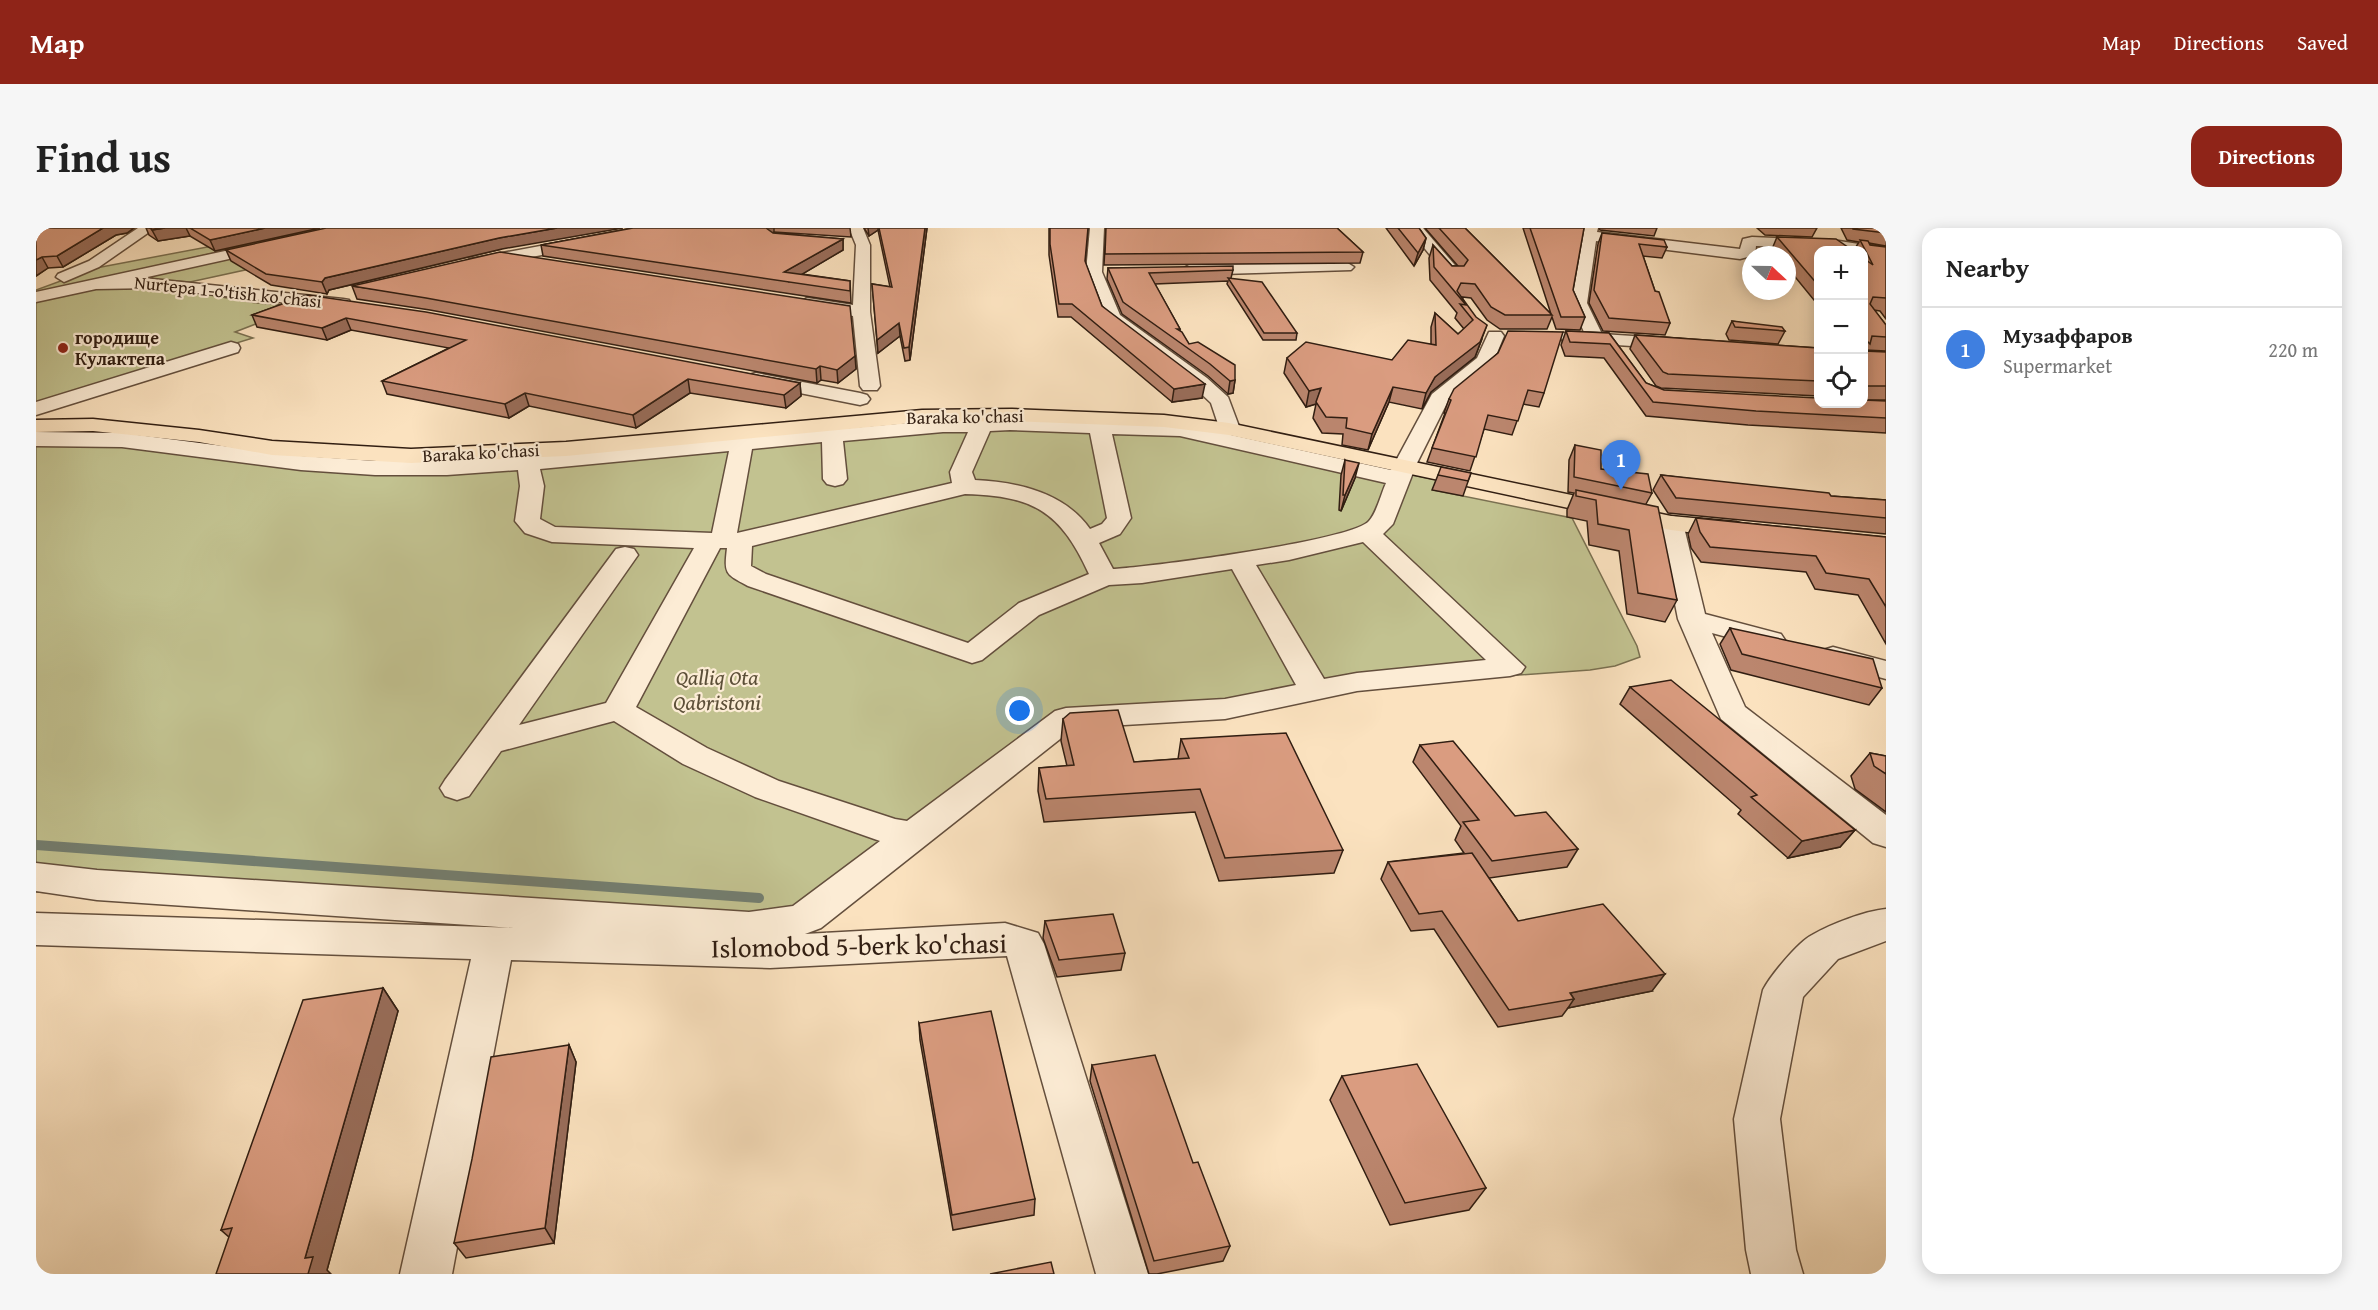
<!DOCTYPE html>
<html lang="en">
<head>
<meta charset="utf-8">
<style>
	:root { --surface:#fff; --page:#f6f6f6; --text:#222; --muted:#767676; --line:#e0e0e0; --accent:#8f2418 }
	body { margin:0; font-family:"Gentium Book Plus",serif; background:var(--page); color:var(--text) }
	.controls { position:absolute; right:18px; top:18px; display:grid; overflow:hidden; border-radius:12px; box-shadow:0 3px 15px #0003 }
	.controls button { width:54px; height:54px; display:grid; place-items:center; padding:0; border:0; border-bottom:2px solid var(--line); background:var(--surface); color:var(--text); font:30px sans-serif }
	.compass { position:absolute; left:1706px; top:18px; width:54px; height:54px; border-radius:50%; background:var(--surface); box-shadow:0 3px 15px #0003; rotate:112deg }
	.you { position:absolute; left:984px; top:483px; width:21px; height:21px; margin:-15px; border:4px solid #fff; border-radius:50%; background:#1a73e8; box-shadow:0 0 0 9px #1a73e833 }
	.badge { display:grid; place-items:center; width:39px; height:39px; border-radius:50%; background:var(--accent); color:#fff; font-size:20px; font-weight:700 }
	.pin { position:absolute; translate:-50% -50px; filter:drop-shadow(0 2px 3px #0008) }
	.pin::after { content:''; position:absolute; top:32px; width:21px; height:18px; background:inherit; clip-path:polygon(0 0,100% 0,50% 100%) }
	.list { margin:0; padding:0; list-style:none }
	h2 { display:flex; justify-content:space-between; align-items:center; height:78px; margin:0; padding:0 24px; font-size:26px }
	h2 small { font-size:20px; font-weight:400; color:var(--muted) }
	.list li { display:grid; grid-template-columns:39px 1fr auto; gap:18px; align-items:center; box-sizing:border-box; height:84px; padding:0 24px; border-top:2px solid var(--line) }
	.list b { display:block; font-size:22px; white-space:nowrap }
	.list p { margin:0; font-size:20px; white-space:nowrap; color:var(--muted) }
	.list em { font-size:20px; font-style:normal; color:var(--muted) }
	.icon { flex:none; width:33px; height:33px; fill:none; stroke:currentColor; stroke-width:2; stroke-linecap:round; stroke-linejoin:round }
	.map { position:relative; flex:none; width:1850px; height:1046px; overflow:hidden; border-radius:18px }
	header { display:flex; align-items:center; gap:36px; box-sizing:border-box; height:84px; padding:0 30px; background:var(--accent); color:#fff }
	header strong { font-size:28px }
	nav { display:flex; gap:33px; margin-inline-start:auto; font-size:21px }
	.intro { display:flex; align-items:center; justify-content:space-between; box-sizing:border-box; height:144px; padding:0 36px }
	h1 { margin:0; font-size:42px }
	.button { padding:15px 27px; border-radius:18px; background:var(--accent); color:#fff; font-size:21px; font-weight:700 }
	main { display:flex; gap:36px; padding:0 36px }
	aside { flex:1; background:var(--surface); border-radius:18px; box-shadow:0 3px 15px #0003 }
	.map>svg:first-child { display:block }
</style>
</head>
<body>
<header>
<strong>Map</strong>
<nav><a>Map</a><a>Directions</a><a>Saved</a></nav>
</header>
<div class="intro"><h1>Find us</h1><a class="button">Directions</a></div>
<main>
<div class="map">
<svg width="1850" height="1046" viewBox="0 0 1850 1046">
	<rect width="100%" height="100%" fill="#fbe2bf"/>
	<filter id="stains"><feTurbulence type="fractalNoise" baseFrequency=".00333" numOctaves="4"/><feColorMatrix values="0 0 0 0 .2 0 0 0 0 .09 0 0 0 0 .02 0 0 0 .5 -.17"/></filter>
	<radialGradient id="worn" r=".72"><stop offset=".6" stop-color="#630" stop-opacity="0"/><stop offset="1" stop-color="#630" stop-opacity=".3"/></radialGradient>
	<g fill="#c2c290" stroke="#7a7051" stroke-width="1.5">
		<polygon points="203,13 209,18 0,65 0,62 60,40"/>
		<polygon points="225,22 209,42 154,54 94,50"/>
		<polygon points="111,56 220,75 266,78 199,104 217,110 0,176 0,72 57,60"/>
		<polygon points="866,198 1147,201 1401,252 1397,262 1536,290 1601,418 1604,429 1579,438 1554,442 1358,456 1033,494 714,709 0,664 0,209 344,237"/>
	</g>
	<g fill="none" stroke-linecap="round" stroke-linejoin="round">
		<polyline stroke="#737e70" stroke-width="10" points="0,617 723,670"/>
		<g stroke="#644f3d" stroke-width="3">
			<g id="minor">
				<polygon points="102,0 119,0 63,39 28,54 20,49 22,46 53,33"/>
				<polygon points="295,0 322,0 315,4 107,50 307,71 313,72 315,76 313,80 307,81 117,60 60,61 0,74 0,64"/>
				<polygon points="601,0 631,0 624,4 434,41 426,36 434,31"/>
				<polygon points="813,0 827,0 834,17 834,84 844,158 841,162 827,162 824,158 817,88 771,80 763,75 771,70 817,77 820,17"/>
				<path d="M1054 0H1068L1066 44 1084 87 1171 150 1192 169 1204 201 1201 206 1195 207 1355 242 1396 166 1441 130 1453 104H1465L1468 108 1456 137 1412 173 1380 237 1357 296 1347 306 1489 439 1485 445 1474 448 1321 463 1189 491 1038 500 785 700 769 706 969 695 1002 705 1008 716 1112 1046H1060L971 728 734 740 475 732 416 1046H364L435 731 0 717V685L478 700 61 672 0 663V635L61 642 713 684 757 678 844 613 719 569 647 536 578 493 465 523 433 568 421 572 409 568 404 560 409 552 580 321 589 319 598 321 602 327 483 497 570 475 658 320 516 314 489 305 479 293 484 258 482 242 411 247H339L265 242 86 219 0 218V204L86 205 265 228 339 233H411L492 228 907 192 974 190 1144 196 1185 205 1175 175 1157 158 1067 90 1050 44ZM974 202 1054 205 1071 290 1066 296 1054 301C1028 264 981 254 939 252L936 244 954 203ZM907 204H932L914 244 916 255 701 305 716 221 786 214 787 251 791 256 799 258 807 256 811 251 807 213ZM1076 206 1144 208 1350 255C1345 266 1341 284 1333 293 1315 313 1114 339 1077 341L1063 315 1084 306 1095 290ZM693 223 676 305 519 299 504 291 508 258 504 241ZM929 266C998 268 1024 283 1053 346L983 375 932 415 730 346 715 338 716 318ZM1327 314 1450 432 1321 445 1288 451 1220 337 1253 332ZM684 320H691C688 346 689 346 712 358L936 435 946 432 1003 387 1073 357 1106 355 1196 341 1260 457 1189 471 1030 480 1019 483 871 593 859 591 743 553 671 520 600 479Z"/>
				<polygon points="1372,0 1387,0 1424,43 1426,46 1424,49 1412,49"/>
				<polygon points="1548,0 1562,0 1561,4 1704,21 1707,11 1716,9 1803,13 1850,20 1850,30 1828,26 1828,22 1720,18 1719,27 1704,31 1560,13 1551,75 1566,106 1643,111 1649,112 1652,116 1649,120 1643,121 1533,114 1527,113 1524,109 1527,105 1548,104 1535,75"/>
				<polygon points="1310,34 1318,39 1315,42 1153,47 1145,42 1153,37"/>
				<polygon points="195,114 202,116 204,120 202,124 0,187 0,174"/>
				<polygon points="720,145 824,165 831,167 834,171 831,175 824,177 713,155 710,151 713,147"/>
				<polygon points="1635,288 1644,290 1647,295 1669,386 1745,406 1749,412 1745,418 1735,421 1676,405 1709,479 1850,587 1850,619 1837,615 1685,491 1642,391 1623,295 1626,290"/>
				<polygon points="1797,419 1850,433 1850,451 1787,434 1782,428 1787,422"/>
				<path d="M1850 681V713L1802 731 1767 769 1744 891 1760 1022 1767 1046H1715L1710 1022 1698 891 1727 762C1734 748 1762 714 1776 707 1795 696 1829 683 1850 681Z"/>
			</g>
		</g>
		<g stroke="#311e12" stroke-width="3">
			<polygon id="major" points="976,181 1128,187 1193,195 1635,288 1700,294 1709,297 1713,302 1709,307 1700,310 1635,302 1193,207 1128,199 976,193 886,194 530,228 375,235 236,227 163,214 57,203 0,204 0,192 57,191 163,202 236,213 375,221 530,214 886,182"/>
		</g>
		<use href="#minor" fill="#fcecd5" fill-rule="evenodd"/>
		<use href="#major" fill="#fbe2bf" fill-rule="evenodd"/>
	</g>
	<g fill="#bb866e" stroke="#311e12" stroke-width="1.5">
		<polygon points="0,0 98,0 91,5 80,7 27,39 12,40 0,48"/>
		<polygon points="110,0 284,0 179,23 154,8 122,13 113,7"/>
		<polygon points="597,0 814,0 815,9 738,4 736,5 807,11 807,22 766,46 814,53 815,75 507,28 505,17"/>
		<polygon points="828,0 891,0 874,132 869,133 864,108 842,125 836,56 854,59 842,2 833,8"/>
		<polygon points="1013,0 1052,0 1049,34 1066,78 1166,170 1136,174 1035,89 1022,89 1013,27"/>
		<polygon points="1070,0 1301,0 1327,24 1324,35 1068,37"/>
		<polygon points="1350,0 1383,0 1390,10 1387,22 1378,38"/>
		<polygon points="1389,0 1429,0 1515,86 1487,0 1548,0 1537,62 1549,89 1544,102 1520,101 1516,89 1511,101 1464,101 1451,92 1435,70 1426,69 1446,111 1439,129 1395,164 1386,181 1353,174 1332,222 1306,217 1307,206 1286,205 1277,190 1280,176 1270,179 1248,145 1251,130 1356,132 1395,116 1395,99 1399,85 1422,106 1428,101 1419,90 1421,85 1394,52 1393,30 1397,17 1416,38 1422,38"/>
		<polygon points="1563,0 1621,0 1618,8 1564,2"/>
		<polygon points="1721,0 1781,0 1776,9 1729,7"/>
		<polygon points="1805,0 1850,0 1850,18 1833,15 1834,17 1850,19 1850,91 1844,83 1838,82 1850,97 1850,123 1830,122 1830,123 1850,124 1850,172 1832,172 1850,173 1850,205 1712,197 1610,188 1568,130 1529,128 1525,117 1530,103 1573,105 1610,155 1628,162 1827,176 1827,22 1818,22 1823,14 1811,12"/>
		<polygon points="1566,5 1631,19 1626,30 1607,28 1619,63 1634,95 1629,107 1567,103 1553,75 1562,16"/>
		<polygon points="1741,9 1782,22 1782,77 1751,39 1751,27 1741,27 1736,21"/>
		<polygon points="466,21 293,62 291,66 235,57 195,33 190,22"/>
		<polygon points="1072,40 1197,42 1195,50 1261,105 1260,112 1227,112 1191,56 1192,53 1119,56 1144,101 1144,103 1153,116 1199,152 1197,165 1192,166 1172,148 1086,86 1071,51"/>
		<polygon points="316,58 819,128 820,141 802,155 785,152 781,155 394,82 321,71"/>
		<polygon points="271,67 764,155 765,168 750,180 654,165 600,200 493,178 473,190 351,166 346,153 413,120 315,102 291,112 221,99 216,87"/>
		<polygon points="1696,93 1749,103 1742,116 1693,112 1690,106"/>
		<polygon points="1599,107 1782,120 1782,169 1782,168 1625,160 1620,158 1594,121"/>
		<polygon points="1462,125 1508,165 1503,179 1487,176 1476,207 1448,201 1434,243 1391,234 1409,185 1408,185 1413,171"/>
		<polygon points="1539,217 1565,241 1616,265 1610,276 1641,372 1629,394 1591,386 1583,323 1553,317 1551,293 1531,289 1531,282 1538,265 1532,264 1533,232"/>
		<polygon points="1309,232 1319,250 1305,283 1303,282 1305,247"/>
		<polygon points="1435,245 1427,268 1396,262 1402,247"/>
		<polygon points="1625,247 1795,268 1850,272 1850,306 1632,285 1617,262"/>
		<polygon points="1660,290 1850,309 1850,416 1822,367 1779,361 1770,344 1665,334 1655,320 1652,306"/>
		<polygon points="1694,400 1846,460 1833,477 1695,442 1684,416"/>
		<polygon points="1594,459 1819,602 1804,619 1752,630 1702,586 1705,582 1584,476"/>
		<polygon points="1027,491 1098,534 1142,531 1145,511 1307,622 1298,645 1183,653 1159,584 1008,594 1002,563 1003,540 1031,538 1025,513"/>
		<polygon points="1384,517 1479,588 1542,621 1531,639 1453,650 1482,693 1616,763 1532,780 1526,788 1462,799 1398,701 1375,703 1345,651 1352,634 1428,625 1419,612 1425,598 1377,534"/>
		<polygon points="1834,525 1850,528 1850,584 1819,561 1815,548"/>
		<polygon points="1009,693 1089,725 1085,742 1021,749 1007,710"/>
		<polygon points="347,760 362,783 291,1042 193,1009 185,1002"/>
		<polygon points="883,795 999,971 998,987 917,1002 884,812"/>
		<polygon points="533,817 540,834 518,1015 430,1030 418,1015"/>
		<polygon points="1056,837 1157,935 1194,1018 1187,1033 1121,1046 1113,1046 1054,853"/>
		<polygon points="1306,848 1450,960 1433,982 1354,997 1294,872"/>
	</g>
	<g fill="#996d5a" stroke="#311e12" stroke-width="1.5">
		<polygon points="67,0 98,0 91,5 80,7 27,39 21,28"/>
		<polygon points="129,0 150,0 154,8 122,13 116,2"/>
		<polygon points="229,0 284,0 179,23 174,12"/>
		<polygon points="521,0 587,0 466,21 293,62 291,66 286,54 289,50 463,10"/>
		<polygon points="728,0 738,0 738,4 729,9"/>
		<polygon points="832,0 842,0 842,2 833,8"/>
		<polygon points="889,0 891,0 874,132 873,119"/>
		<polygon points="1390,10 1387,22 1378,38 1382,25"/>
		<polygon points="807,11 807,22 753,54 748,44"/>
		<polygon points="6,29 12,40 0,48 0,32"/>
		<polygon points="310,90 315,102 291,112 286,100"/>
		<polygon points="863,95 864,108 842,125 841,112"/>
		<polygon points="1451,97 1439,129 1395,164 1386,181 1390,165 1399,149"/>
		<polygon points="819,128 820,141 802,155 801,142"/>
		<polygon points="784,138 785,152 781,155 780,141"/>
		<polygon points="652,151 654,165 600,200 597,187"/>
		<polygon points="1199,152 1197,165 1192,166 1194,153"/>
		<polygon points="764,155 765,168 750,180 748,167"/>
		<polygon points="1169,156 1166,170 1136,174 1138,161"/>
		<polygon points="1357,159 1353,174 1332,222 1336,206"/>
		<polygon points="1285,160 1280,176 1270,179 1273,163"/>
		<polygon points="489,165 493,178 473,190 469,176"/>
		<polygon points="1323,235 1319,250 1305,283 1309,267"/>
		<polygon points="1819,602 1804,619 1752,630 1766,613"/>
		<polygon points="1629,746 1616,763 1532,780 1538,771 1534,765"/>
		<polygon points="347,760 362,783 291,1042 295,1046 272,1046 269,1030"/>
		<polygon points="533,817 540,834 518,1015 509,1000"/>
	</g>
	<g fill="#da9c80" stroke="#311e12" stroke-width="1.5">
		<polygon points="0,0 67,0 21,28 6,29 0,32"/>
		<polygon points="114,0 129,0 116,2"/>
		<polygon points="154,0 229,0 174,12"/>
		<polygon points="290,0 521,0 463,10 289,50 286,54 230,46 190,22"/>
		<polygon points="597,0 730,0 737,5 807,11 748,44 814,53 814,63 505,17"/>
		<polygon points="843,0 889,0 873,119 868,120 863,95 841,112 836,56 856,59"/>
		<polygon points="1014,0 1052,0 1049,33 1066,78 1169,156 1138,161 1036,76 1023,76 1014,16"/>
		<polygon points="1070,0 1301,0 1327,24 1069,26"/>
		<polygon points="1362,0 1383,0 1390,10 1382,25"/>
		<polygon points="1403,0 1429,0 1516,87 1469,87 1455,79 1439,56 1425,55 1421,63 1440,89 1451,97 1444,114 1399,149 1390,165 1357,159 1336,206 1310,200 1311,190 1290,189 1280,174 1285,160 1273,163 1251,130 1270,114 1356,132 1372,112 1400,117 1399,85 1422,106 1437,92 1424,76 1430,77 1398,39 1397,17 1416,38 1428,38 1432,32"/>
		<polygon points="1494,0 1548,0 1537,62 1549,89 1525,89"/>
		<polygon points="1817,0 1850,0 1850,5 1817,1"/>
		<polygon points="1566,5 1628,12 1631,19 1603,16 1619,63 1623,64 1634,95 1573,90 1558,62"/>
		<polygon points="1741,9 1800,11 1816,22 1782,22 1782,57"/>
		<polygon points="1824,12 1832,13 1834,17 1850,19 1850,70 1837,69 1834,76 1850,97 1850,109 1836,108 1834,116 1827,109 1827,30 1837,37"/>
		<polygon points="464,24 814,78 819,128 801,142 784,138 780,141 390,70 316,58"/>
		<polygon points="1197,38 1197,42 1113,45 1144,101 1141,101 1146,104 1153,116 1162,114 1199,137 1199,152 1194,153 1174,136 1087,74 1072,40"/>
		<polygon points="1192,50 1226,54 1261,105 1228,105"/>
		<polygon points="271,67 390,84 764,155 748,167 652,151 597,187 489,165 469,176 346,153 430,112 310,90 286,100 216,87"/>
		<polygon points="1696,93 1746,99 1749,103 1699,99"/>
		<polygon points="1472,103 1527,104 1508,165 1492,162 1482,193 1452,187 1440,229 1396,220 1415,172 1413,171 1418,161 1462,125"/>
		<polygon points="1530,103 1573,105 1610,155 1628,162 1782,170 1782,176 1827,176 1827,172 1850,173 1850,190 1720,183 1617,174 1574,116 1534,114"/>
		<polygon points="1599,107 1782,120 1782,153 1632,146 1627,144"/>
		<polygon points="1827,123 1850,124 1850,158 1827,158"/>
		<polygon points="1539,217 1565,222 1565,241 1612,246 1616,265 1538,249"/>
		<polygon points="1309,232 1323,235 1309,267 1307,267"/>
		<polygon points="1405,239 1435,245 1432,253 1402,247"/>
		<polygon points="1625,247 1793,265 1795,268 1850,272 1850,290 1643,270 1640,270"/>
		<polygon points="1540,262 1622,279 1641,372 1602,365 1593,302 1562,296 1560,272 1540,268"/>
		<polygon points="1660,290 1850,309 1850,379 1833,351 1790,345 1780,328 1674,319 1664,304"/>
		<polygon points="1694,400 1837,431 1846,460 1706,426"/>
		<polygon points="1635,452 1819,602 1766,613 1715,569 1721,567 1594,459"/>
		<polygon points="1082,482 1098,534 1153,530 1145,511 1250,505 1307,622 1189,630 1164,561 1010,571 1003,540 1038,537 1027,491 1034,485"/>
		<polygon points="1417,513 1479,588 1510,584 1542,621 1456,633 1427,594 1443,592 1384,517"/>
		<polygon points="1834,525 1850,528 1850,546 1838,538"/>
		<polygon points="1436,625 1482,693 1567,676 1629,746 1534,765 1538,771 1473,782 1406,683 1383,686 1352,634"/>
		<polygon points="1077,686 1089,725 1023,732 1009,693"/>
		<polygon points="347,760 269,1030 277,1029 272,1046 180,1046 196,1000 185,1002 267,772"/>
		<polygon points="955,783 999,971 916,987 883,795"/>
		<polygon points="533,817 509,1000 418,1015 436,931 455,829"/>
		<polygon points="1119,827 1157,935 1162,934 1194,1018 1118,1033 1056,837"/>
		<polygon points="1381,836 1450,960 1369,975 1306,848"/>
		<polygon points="1015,1034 1018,1046 954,1046"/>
	</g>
	<circle fill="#8f2418" stroke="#fcecd5" stroke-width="2" cx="27" cy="120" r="6"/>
	<g text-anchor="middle" stroke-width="4.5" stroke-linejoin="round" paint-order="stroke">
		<g font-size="18" fill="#311e12" stroke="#fcecd5">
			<text transform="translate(192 64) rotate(6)" y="6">Nurtepa 1-o'tish ko'chasi</text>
			<text transform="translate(929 189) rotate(-1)" y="6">Baraka ko'chasi</text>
			<text transform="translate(445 225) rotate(-3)" y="6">Baraka ko'chasi</text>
		</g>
		<g font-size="18" font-weight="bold" fill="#311e12" stroke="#fcecd5" text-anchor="start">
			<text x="39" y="116">городище<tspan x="39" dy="21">Кулактепа</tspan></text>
		</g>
		<g font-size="22" font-style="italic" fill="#5c4f38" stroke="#fcecd5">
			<text x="681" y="457">Qalliq Ota<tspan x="681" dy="25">Qabristoni</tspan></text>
		</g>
		<g font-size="27" fill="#311e12" stroke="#fcecd5">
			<text transform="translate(823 718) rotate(-1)" y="9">Islomobod 5-berk ko'chasi</text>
		</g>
	</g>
	<rect width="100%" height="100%" filter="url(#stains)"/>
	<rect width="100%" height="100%" fill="url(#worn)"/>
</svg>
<div class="controls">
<button>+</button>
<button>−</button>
<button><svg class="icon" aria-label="locate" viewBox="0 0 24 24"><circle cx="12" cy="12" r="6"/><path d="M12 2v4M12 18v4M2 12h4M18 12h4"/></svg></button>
</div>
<svg class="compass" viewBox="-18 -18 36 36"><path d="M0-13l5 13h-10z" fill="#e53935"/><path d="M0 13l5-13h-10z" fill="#767676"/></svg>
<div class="you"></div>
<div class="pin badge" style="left:1585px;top:262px;background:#3f7fe0">1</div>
</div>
<aside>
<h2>Nearby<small></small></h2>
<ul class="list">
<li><span class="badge" style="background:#3f7fe0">1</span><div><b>Музаффаров</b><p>Supermarket</p></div><em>220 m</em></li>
</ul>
</aside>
</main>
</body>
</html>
